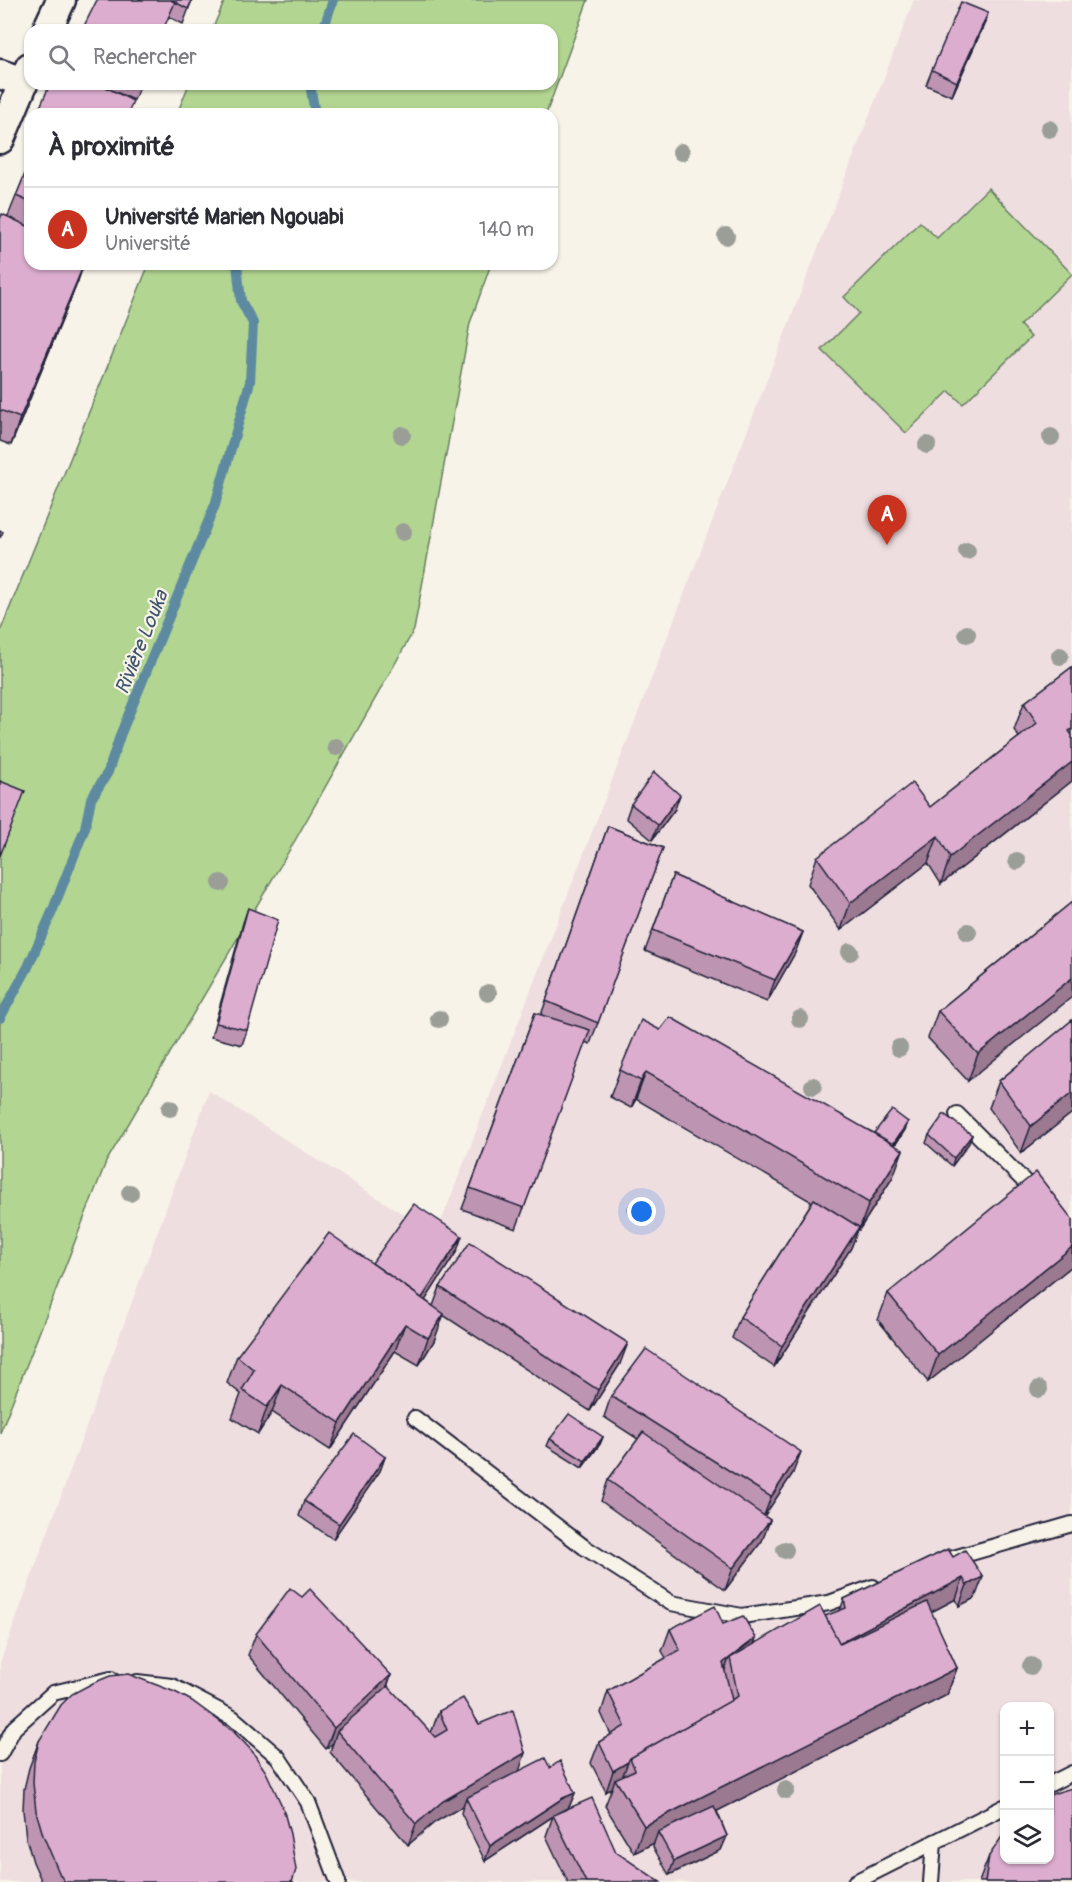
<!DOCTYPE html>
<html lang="fr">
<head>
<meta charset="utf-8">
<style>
	:root { --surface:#fff; --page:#f7f7f7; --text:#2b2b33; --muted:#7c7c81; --line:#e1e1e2; --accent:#c8321e }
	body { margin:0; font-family:Pangolin,sans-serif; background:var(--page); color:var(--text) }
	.controls { position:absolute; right:18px; bottom:18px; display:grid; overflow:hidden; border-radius:12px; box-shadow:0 2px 4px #0004 }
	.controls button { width:54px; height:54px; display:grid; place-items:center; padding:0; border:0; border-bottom:2px solid var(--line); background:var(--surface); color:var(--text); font:30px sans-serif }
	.you { position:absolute; left:642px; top:1212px; width:21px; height:21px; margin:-15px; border:4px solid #fff; border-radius:50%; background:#1a73e8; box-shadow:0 0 0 9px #1a73e833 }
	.badge { display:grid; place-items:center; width:39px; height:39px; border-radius:50%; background:var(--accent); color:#fff; font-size:20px; font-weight:700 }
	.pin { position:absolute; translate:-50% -50px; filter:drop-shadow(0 2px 3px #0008) }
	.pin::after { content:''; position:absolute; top:32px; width:21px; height:18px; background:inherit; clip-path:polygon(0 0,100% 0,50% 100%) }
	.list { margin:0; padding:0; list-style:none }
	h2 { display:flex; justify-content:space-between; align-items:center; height:78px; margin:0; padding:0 24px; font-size:26px }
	h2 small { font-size:20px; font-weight:400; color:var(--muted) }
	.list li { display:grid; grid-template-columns:39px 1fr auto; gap:18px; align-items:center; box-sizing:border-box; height:84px; padding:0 24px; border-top:2px solid var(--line) }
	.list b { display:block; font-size:22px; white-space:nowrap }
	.list p { margin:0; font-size:20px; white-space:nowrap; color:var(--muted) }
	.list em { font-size:20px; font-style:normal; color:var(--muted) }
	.icon { flex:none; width:33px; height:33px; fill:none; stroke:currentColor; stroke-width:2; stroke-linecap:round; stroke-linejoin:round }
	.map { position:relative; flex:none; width:1072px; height:1882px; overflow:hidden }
	.search { position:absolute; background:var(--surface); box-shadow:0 2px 4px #0004; left:24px; top:24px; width:534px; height:66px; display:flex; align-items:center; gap:15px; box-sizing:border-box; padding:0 21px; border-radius:18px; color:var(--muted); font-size:22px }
	.panel { position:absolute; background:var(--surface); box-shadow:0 2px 4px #0004; left:24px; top:108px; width:534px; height:162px; border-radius:18px }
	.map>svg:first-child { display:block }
</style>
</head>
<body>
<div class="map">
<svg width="1072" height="1882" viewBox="0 0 1072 1882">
	<rect width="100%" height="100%" fill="#f7f3e8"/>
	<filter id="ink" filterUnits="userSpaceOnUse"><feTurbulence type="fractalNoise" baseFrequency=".0167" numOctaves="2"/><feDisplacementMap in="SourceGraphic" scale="12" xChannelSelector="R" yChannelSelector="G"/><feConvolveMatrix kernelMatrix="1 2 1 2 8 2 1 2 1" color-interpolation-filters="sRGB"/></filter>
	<g filter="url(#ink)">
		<path fill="#efdee0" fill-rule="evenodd" d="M914 0H1072V1882H0V1663L209 1091 436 1235ZM1004 1706H1050V1860H1004Z"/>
		<g fill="#b2d691" stroke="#6a7c66" stroke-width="1.5">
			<polygon points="225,0 588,0 546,114 177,114 189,84 552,84 552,30 212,30"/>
			<polygon points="988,188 1072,274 1020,325 1031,337 963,404 949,391 906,433 822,350 859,313 844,297 920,222 937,238"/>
			<polygon points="149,264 491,264 470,323 414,630 293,844 106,1162 0,1433 0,632"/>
		</g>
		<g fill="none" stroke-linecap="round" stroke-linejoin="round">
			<g stroke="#5d8aa1" stroke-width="10">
				<polyline points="323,30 333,0"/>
				<polyline points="312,84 311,90 315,114"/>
				<polyline points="0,1018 28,967 52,912 85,828 91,799 108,772 121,733 215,505 250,382 253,323 241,301 237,264"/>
			</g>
			<g stroke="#22223b" stroke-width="18">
				<g id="service">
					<polyline points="957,1114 1037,1194"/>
					<polyline points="415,1418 584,1547 671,1603 742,1616 829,1603 873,1587"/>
					<polyline points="950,1559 1072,1524"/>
					<polyline points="137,1682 172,1686 233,1718 278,1757 308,1802 338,1882"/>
					<polyline points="0,1754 14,1728 53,1693 111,1679"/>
					<polyline points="1050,1784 1072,1773"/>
					<polyline points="855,1882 1004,1807"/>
					<polyline points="931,1882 934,1842"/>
				</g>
			</g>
			<g stroke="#22223b" stroke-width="33">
				<g id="minor">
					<polyline points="47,30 61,0"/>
					<polyline points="0,74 23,82"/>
					<polyline points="0,139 30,67"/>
				</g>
			</g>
			<use href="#service" stroke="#f7f3e8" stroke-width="14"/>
			<use href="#minor" stroke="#f7f3e8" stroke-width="28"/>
		</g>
		<g fill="#9a9e97">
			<circle cx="1049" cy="129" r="9"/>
			<circle cx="681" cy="152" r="9"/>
			<circle cx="726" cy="236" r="9"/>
			<circle cx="402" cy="435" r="9"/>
			<circle cx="1051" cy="437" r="9"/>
			<circle cx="927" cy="445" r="9"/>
			<circle cx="403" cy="532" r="9"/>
			<circle cx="967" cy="551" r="9"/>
			<circle cx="967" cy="634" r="9"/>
			<circle cx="1060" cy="656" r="9"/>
			<circle cx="336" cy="747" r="9"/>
			<circle cx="1017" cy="861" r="9"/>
			<circle cx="221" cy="883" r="9"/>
			<circle cx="968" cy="932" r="9"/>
			<circle cx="850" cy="952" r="9"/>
			<circle cx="488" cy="993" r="9"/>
			<circle cx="439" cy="1019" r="9"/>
			<circle cx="800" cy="1019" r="9"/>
			<circle cx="899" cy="1048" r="9"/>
			<circle cx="813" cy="1086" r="9"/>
			<circle cx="170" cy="1108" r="9"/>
			<circle cx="130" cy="1193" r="9"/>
			<circle cx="636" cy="1210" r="9"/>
			<circle cx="1039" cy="1389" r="9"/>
			<circle cx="785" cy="1550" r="9"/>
			<circle cx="1031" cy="1666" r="9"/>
			<circle cx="786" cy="1790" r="9"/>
		</g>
		<g fill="#bd95b2" stroke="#22223b" stroke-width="1.5">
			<polygon points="97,0 192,0 183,24 169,17"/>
			<polygon points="988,13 983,27 952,96 926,85 932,70"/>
			<polygon points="50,84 141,84 134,100 116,92"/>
			<polygon points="30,162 30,226 78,281 11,445 0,441 0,219 8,216"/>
			<polygon points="1072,667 1072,781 941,884 928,863 841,930 808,884 817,857 930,807 1019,737 1014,730 1024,703"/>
			<polygon points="631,804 675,809 652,840 626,818"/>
			<polygon points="608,826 663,848 590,1044 585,1042 516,1229 462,1209 535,1013 541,1015"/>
			<polygon points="673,875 803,932 795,953 767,1002 645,951"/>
			<polygon points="1072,902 968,1081 928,1038 938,1011"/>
			<polygon points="248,908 247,1030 242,1045 211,1037 243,923"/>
			<polygon points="1072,1020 1072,1113 1021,1153 989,1108 999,1081"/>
			<polygon points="660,1030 874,1133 908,1122 905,1130 895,1145 893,1177 859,1230 858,1229 851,1248 774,1367 732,1338 740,1317 812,1202 636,1099 631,1108 610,1097 620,1070"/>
			<polygon points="929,1135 972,1135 969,1143 952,1166 926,1143"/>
			<polygon points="1072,1219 1072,1266 928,1382 878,1320 888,1293"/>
			<polygon points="457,1251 425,1300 433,1306 440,1287 620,1364 590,1411 443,1315 434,1341 419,1365 395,1351 330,1450 272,1412 258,1434 232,1418 241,1394 227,1383 237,1356 372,1263"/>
			<polygon points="611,1396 793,1473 764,1516 770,1520 762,1541 725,1590 601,1501 608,1480 638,1439 604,1417"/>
			<polygon points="603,1437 600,1444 582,1468 547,1446 550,1439"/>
			<polygon points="385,1457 380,1471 333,1539 299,1516 304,1501"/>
			<polygon points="948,1549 975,1598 959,1606 956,1599 931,1612 957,1668 947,1695 717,1811 727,1836 721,1850 669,1875 653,1847 654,1843 634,1853 605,1806 612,1788 606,1792 591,1763 599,1742 611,1735 601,1713 608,1691 666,1658 662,1651 670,1629 723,1624 756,1638 754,1643 840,1611 844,1599"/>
			<polygon points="256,1634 391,1675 387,1687 431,1733 439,1711 479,1724 519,1771 550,1768 575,1793 569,1807 616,1852 660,1882 568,1882 546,1836 553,1816 485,1861 461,1813 463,1806 435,1822 408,1845 330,1752 333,1743 326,1749 248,1655"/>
			<polygon points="39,1741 292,1882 42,1882 33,1862 26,1838 23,1810 24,1789 29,1768"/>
			<polygon points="989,1856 1072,1882 979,1882"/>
		</g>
		<g fill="#9a7991" stroke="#22223b" stroke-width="1.5">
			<polygon points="988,13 983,27 952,96 957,82"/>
			<polygon points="84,264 78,281 11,445 20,418"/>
			<polygon points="1072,762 1072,781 941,884 950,857"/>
			<polygon points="680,795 675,809 652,840 658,825"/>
			<polygon points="938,836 928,863 841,930 850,903"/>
			<polygon points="803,932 795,953 767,1002 775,980"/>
			<polygon points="1072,978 1072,997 968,1081 978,1054"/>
			<polygon points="646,1072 636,1099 631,1108 641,1081"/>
			<polygon points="1072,1093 1072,1113 1021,1153 1031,1126"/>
			<polygon points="908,1122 905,1130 889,1154 892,1147"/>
			<polygon points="972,1135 969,1143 952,1166 954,1158"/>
			<polygon points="903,1150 893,1177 859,1230 869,1203"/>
			<polygon points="859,1227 851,1248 774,1367 782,1346"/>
			<polygon points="462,1236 457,1251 417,1313 422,1298"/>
			<polygon points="1072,1247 1072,1266 928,1382 938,1355"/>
			<polygon points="444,1314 434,1341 419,1365 428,1338"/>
			<polygon points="405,1324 395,1351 330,1450 340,1423"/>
			<polygon points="628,1343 620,1364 590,1411 598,1390"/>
			<polygon points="282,1385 272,1412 258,1434 267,1407"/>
			<polygon points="603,1437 600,1444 582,1468 585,1461"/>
			<polygon points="801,1452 793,1473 763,1518 771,1497"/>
			<polygon points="385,1457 380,1471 333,1539 339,1524"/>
			<polygon points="770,1520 762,1541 725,1590 733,1568"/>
			<polygon points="983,1577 975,1598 959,1606 967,1585"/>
			<polygon points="963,1578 956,1599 832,1664 839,1643"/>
			<polygon points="756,1638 748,1660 730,1658"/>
			<polygon points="729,1658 722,1679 723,1663"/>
			<polygon points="957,1668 947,1695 662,1839 658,1832 654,1843 634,1853 644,1826"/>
			<polygon points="391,1675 383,1697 337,1731 333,1743 326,1749 334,1728"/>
			<polygon points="525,1753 518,1775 466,1798 463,1806 435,1822 408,1845 416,1824 443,1801"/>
			<polygon points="628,1762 620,1783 615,1779 612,1788 606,1792 613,1771"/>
			<polygon points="575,1793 569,1807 558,1813 485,1861 490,1846 563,1798"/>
			<polygon points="727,1836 721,1850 669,1875 674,1861"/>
		</g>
		<g fill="#dcadcf" stroke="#22223b" stroke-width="1.5">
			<polygon points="97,0 171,0 175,2 163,30 82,30"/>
			<polygon points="171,0 192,0 188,9"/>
			<polygon points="961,2 988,13 957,82 932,70"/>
			<polygon points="50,84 100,84 133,101 128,114 37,114"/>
			<polygon points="30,162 30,202 16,196"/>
			<polygon points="2,214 30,227 30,264 84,264 20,418 0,410 0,219"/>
			<polygon points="0,530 3,532 0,538"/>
			<polygon points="1072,667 1072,729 1069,731 1072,735 1072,762 950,857 938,836 850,903 817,857 912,783 930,807 1037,723 1024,703"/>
			<polygon points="654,772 680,795 658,825 631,804"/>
			<polygon points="0,781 25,791 0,856"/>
			<polygon points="608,826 663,848 598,1023 546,1001"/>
			<polygon points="673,875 803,932 775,980 653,930"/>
			<polygon points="1072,902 1072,978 978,1054 938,1011"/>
			<polygon points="248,908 278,920 247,1030 216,1023"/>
			<polygon points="535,1013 590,1030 524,1208 470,1188"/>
			<polygon points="670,1017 903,1150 869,1203 646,1072 641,1081 620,1070 641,1020 660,1030"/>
			<polygon points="1072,1020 1072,1093 1031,1126 999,1081"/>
			<polygon points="892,1110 908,1122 893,1144 874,1133"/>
			<polygon points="944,1114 972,1135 954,1158 929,1135"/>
			<polygon points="1036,1172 1072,1219 1072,1247 938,1355 888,1293"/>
			<polygon points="814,1199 859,1227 782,1346 740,1317"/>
			<polygon points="414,1204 462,1236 422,1298 372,1263"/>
			<polygon points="329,1233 444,1314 428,1338 405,1324 340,1423 282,1385 267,1407 242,1390 254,1370 237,1356"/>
			<polygon points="470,1242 628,1343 598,1390 440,1287"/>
			<polygon points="646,1349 801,1452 771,1497 611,1396"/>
			<polygon points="569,1414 603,1437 585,1461 550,1439"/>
			<polygon points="643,1432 770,1520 733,1568 608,1480"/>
			<polygon points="354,1434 385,1457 339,1524 304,1501"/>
			<polygon points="948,1549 953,1557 965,1550 983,1577 967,1585 963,1578 839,1643 825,1616 846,1608 844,1599"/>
			<polygon points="290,1588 302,1597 310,1589 391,1675 334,1728 256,1634"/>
			<polygon points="927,1602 957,1668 644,1826 615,1779 635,1770 630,1758 738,1696 730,1658 820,1606 840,1644"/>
			<polygon points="715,1606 723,1624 743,1616 756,1638 723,1663 732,1700 630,1758 628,1762 613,1771 599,1742 625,1726 608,1691 680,1650 670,1629"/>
			<polygon points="128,1674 175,1692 192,1701 233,1731 252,1751 266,1772 283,1808 290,1834 296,1870 292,1882 65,1882 60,1875 43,1835 36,1811 33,1783 34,1762 39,1741 61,1705 72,1694 93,1683 110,1676"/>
			<polygon points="388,1686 435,1737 447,1730 439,1711 463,1698 479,1724 513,1710 525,1753 443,1801 416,1824 337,1731"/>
			<polygon points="545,1758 550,1768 560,1761 575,1793 563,1798 490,1846 466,1798"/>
			<polygon points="1072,1788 1072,1882 985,1882 989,1856 1005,1832 1005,1860 1050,1860 1050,1795 1055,1793"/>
			<polygon points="592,1798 616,1852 660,1882 586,1882 553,1815"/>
			<polygon points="714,1806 727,1836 674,1861 658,1832"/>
		</g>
	</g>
	<g text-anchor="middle" stroke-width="4.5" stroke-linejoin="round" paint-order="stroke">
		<g font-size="20" font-style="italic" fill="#40566e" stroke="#f7f3e8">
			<text transform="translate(141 642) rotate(-68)" y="7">Rivière Louka</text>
		</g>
	</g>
</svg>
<div class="controls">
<button>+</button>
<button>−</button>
<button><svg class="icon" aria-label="layers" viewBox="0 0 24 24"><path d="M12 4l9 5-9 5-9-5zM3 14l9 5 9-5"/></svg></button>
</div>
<div class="you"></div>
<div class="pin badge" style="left:887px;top:545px">A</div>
<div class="search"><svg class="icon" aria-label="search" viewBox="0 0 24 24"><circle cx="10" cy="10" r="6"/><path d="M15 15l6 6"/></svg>Rechercher</div>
<section class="panel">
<h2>À proximité<small></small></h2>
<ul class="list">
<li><span class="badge">A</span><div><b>Université Marien Ngouabi</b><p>Université</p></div><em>140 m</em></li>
</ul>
</section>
</div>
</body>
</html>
